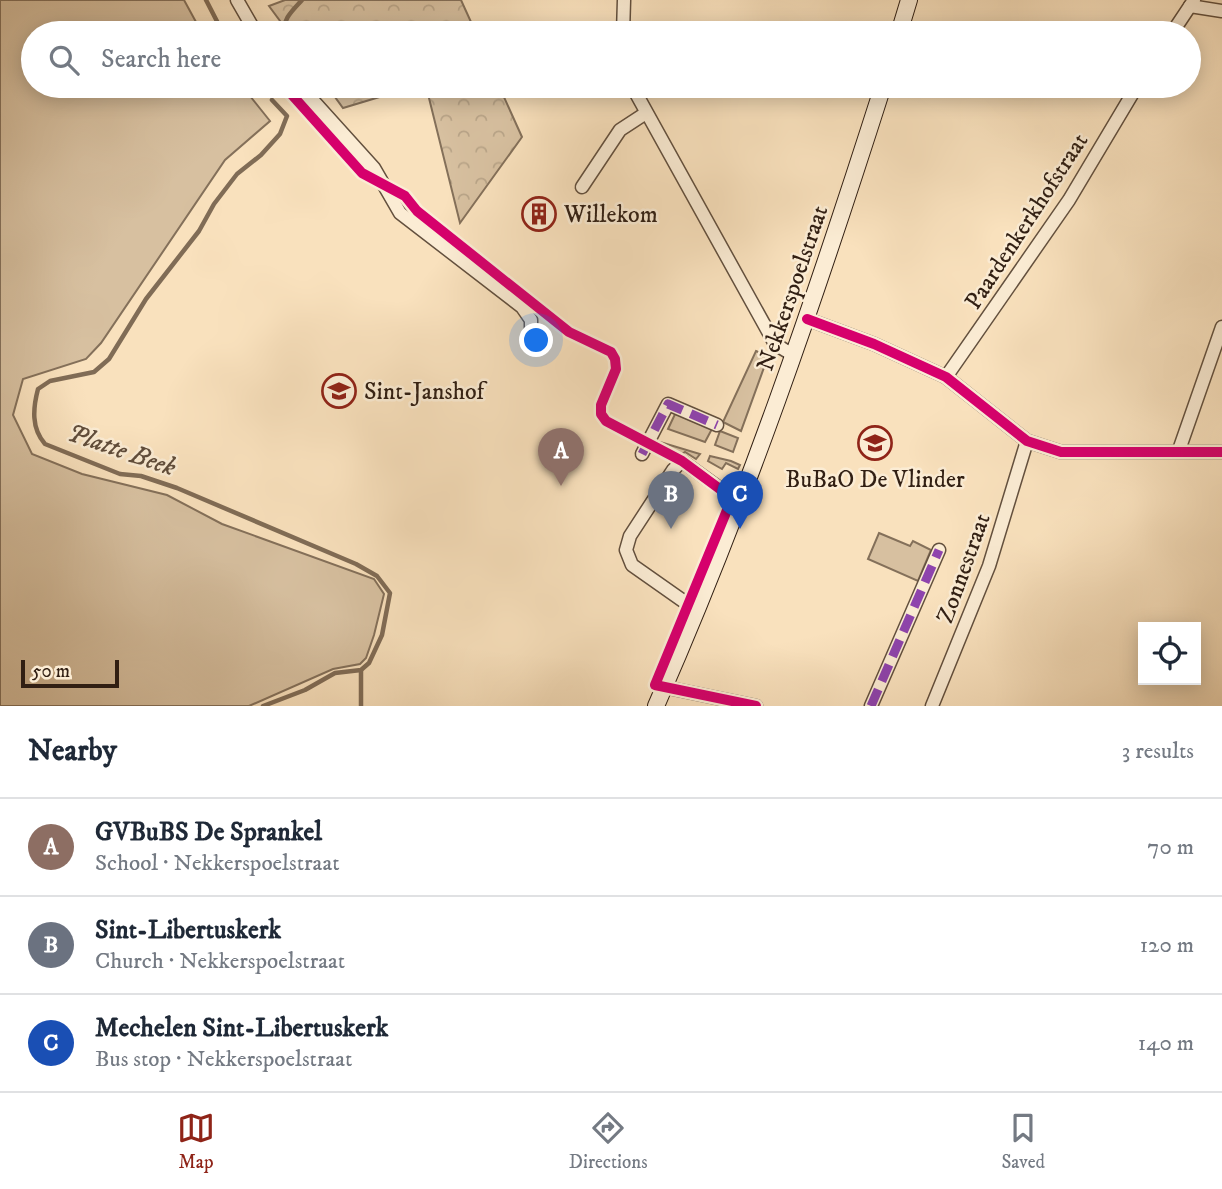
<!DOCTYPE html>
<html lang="en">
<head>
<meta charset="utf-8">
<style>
	:root { --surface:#fff; --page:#f2f2f3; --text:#1f2937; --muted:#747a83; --line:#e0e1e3; --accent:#8f2418 }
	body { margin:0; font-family:"IM FELL DW Pica",serif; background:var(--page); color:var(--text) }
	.controls { position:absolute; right:21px; bottom:21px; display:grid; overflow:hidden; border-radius:0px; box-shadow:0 4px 18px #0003 }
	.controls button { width:63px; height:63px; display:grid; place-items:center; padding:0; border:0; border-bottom:2px solid var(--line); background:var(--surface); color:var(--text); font:35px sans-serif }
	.scale { position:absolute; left:21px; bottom:18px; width:98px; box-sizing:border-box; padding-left:7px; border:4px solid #311f13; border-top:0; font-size:19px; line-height:24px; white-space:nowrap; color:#311f13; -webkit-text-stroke:5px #fbecd4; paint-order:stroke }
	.you { position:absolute; left:537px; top:341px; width:24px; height:24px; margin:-18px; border:5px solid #fff; border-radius:50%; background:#1a73e8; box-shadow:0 0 0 10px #1a73e833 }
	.badge { display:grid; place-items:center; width:46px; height:46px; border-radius:50%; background:var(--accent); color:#fff; font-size:23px; font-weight:700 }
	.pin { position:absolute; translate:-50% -58px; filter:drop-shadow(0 2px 4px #0008) }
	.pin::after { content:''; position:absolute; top:37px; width:24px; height:21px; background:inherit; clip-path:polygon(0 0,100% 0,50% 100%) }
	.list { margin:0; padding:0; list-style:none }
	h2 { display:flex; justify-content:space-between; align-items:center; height:91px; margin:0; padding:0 28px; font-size:30px }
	h2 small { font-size:23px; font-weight:400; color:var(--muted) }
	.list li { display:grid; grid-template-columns:46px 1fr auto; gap:21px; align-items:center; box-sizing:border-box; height:98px; padding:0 28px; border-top:2px solid var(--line) }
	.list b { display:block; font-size:26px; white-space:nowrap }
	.list p { margin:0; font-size:23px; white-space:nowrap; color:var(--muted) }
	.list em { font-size:23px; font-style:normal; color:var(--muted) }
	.icon { flex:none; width:38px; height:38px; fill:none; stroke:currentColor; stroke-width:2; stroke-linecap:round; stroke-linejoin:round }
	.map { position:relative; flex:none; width:1222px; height:706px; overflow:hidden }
	.search { position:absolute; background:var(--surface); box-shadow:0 4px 18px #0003; left:21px; right:21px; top:21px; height:77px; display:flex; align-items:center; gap:18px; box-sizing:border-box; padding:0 24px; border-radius:38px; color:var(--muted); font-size:26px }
	.sheet { height:385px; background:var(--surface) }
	nav { display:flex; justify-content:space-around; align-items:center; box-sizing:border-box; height:98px; border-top:2px solid var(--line); background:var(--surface); font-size:19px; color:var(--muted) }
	nav a { display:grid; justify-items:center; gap:4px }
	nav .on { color:var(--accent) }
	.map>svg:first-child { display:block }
</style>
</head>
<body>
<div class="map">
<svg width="1222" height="706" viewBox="0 0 1222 706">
	<defs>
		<pattern id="forest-crowns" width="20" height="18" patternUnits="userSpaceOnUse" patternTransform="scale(1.75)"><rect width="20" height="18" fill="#d7c0a0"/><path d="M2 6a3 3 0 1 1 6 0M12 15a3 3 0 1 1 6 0" fill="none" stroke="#b9a589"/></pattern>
	</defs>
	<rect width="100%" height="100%" fill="#f9e1bd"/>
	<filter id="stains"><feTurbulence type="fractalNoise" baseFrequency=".00286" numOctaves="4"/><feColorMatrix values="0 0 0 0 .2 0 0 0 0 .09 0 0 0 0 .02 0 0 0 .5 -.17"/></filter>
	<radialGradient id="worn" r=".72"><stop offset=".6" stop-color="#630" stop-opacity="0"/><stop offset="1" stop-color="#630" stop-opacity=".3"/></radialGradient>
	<g fill="#d7c0a0" stroke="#84705a" stroke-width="2">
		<polygon points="0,0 184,0 202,33 33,33 33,86 242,86 270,121 225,160 101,343 86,359 23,379 13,415 32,454 82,474 167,495 222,524 374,579 384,594 374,635 366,658 360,664 333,669 249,706 0,706"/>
		<polygon points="756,351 765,355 766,362 741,431 723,422"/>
		<polygon points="676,412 713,427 705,442 668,429"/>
		<polygon points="720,431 738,438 733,452 715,445"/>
		<polygon points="660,442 700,454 696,459 685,452 679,456 658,446"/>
		<polygon points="710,456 731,461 740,465 738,469 726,463 722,469 708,461"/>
		<polygon points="879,533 910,546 913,541 931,550 918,581 868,559"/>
	</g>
	<g fill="url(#forest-crowns)" stroke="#84705a" stroke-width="2">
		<polygon points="285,0 461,0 476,33 289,33 269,6"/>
		<polygon points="327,86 416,86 343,108"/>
		<polygon points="426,86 499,86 522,137 460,223"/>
	</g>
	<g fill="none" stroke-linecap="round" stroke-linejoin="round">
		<g stroke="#806c56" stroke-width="4.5">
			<polyline points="206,0 223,33"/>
			<path d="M285 33C281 20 294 9 302 0"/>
			<polyline points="260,86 263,90"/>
			<path d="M263 706 305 690 335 673 361 670 369 663 382 635 390 593 377 576 356 564 177 488 141 476 120 474 45 444C31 428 33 408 38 389L50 381 94 372 109 359 146 299 199 231 214 204 237 174 261 155 280 134 287 116 272 100"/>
			<polyline points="361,706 361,670"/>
		</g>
		<g stroke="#63503e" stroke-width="15">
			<g id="street">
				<polyline points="237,0 256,33"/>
				<polyline points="1190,6 1222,11"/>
				<polyline points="623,33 624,0"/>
				<polyline points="1172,33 1194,0"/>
				<polyline points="300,86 374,168 400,213 522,307 531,320 531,345"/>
				<polyline points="632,86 775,344 793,355"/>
				<polyline points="582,187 620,130 646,113"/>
				<polyline points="807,319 874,344 946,377 1027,441 1061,452 1222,452"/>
				<polyline points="946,377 1069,200 1137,86"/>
				<polyline points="1179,450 1222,327"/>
				<polyline points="642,454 668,404 717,425"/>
				<polyline points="696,610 632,565 626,550 630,536 673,470 682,461 740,503"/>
				<polyline points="664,687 756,706"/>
				<polyline points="871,706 939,550"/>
				<polyline points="932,706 989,566 1027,441"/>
			</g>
		</g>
		<g stroke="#311f13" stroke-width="18">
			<g id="secondary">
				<polyline points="899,33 909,0"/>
				<path d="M656 706C745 504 816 296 883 86"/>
			</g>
		</g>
		<use href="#street" stroke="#fbecd4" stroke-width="12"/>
		<use href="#secondary" stroke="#fbecd4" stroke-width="16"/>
		<g stroke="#8e44ad" stroke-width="9" stroke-dasharray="18 9" stroke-linecap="butt">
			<polyline points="642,454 668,404 717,425"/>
			<polyline points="871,706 939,550"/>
		</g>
		<g stroke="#fbecd4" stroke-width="15">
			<g id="cycleway">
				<polyline points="284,86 362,173 405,196 417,211 569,332 611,352 615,359 616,369 601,405 601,414 606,421 682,461 732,498 655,685 756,706"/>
				<polyline points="807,319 874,344 946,377 1027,441 1061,452 1222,452"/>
			</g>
		</g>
		<use href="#cycleway" stroke="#d6006c" stroke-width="10"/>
	</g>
	<defs>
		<g id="building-ring" transform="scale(1.75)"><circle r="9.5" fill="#fbecd4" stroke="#8f2418" stroke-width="1.5"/><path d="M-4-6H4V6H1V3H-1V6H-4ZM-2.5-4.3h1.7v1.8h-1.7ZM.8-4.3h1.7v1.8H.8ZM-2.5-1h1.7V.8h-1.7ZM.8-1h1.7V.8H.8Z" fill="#8f2418"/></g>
		<g id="school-ring" transform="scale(1.75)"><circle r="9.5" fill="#fbecd4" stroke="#8f2418" stroke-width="1.5"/><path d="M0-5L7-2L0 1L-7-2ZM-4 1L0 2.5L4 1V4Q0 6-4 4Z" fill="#8f2418"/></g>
	</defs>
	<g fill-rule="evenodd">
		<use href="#building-ring" x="539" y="214"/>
		<use href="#school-ring" x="339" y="391"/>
		<use href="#school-ring" x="875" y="443"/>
	</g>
	<g text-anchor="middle" stroke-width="5" stroke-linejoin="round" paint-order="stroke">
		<g font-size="24" fill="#311f13" stroke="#fbecd4" text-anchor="start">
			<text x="564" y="222">Willekom</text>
			<text x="364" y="399">Sint-Janshof</text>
			<text x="875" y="487" text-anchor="middle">BuBaO De Vlinder</text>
		</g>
		<g font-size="24" fill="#311f13" stroke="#fbecd4">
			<text transform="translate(1026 221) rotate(-57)" y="8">Paardenkerkhofstraat</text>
			<text transform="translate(792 288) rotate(-71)" y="8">Nekkerspoelstraat</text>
			<text transform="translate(963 568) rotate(-70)" y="8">Zonnestraat</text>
		</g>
		<g font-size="26" font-style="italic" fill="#5f4c3a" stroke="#fbecd4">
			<text transform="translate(122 449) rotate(19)" y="9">Platte Beek</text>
		</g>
	</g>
	<rect width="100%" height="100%" filter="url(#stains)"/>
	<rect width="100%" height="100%" fill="url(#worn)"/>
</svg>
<div class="controls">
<button><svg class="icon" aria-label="locate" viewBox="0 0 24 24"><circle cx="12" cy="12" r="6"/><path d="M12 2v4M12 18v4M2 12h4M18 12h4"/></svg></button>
</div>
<div class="scale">50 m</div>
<div class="you"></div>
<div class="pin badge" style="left:561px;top:486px;background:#8d6e63">A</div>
<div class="pin badge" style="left:671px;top:529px;background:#6b7280">B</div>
<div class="pin badge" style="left:740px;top:529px;background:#1a4fb4">C</div>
<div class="search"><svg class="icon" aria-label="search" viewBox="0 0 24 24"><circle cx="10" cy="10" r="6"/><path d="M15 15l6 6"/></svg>Search here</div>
</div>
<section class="sheet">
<h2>Nearby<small>3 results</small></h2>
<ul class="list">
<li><span class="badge" style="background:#8d6e63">A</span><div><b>GVBuBS De Sprankel</b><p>School · Nekkerspoelstraat</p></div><em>70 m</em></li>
<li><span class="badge" style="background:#6b7280">B</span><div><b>Sint-Libertuskerk</b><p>Church · Nekkerspoelstraat</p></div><em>120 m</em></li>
<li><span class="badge" style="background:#1a4fb4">C</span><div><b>Mechelen Sint-Libertuskerk</b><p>Bus stop · Nekkerspoelstraat</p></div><em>140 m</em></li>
</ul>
</section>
<nav>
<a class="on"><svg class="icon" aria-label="map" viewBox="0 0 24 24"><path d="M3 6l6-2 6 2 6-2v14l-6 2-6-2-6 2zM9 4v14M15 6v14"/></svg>Map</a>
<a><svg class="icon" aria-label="directions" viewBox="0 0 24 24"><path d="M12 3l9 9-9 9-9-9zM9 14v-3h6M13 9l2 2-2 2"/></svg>Directions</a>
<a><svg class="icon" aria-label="saved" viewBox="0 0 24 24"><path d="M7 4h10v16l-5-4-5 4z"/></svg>Saved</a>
</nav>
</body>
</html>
